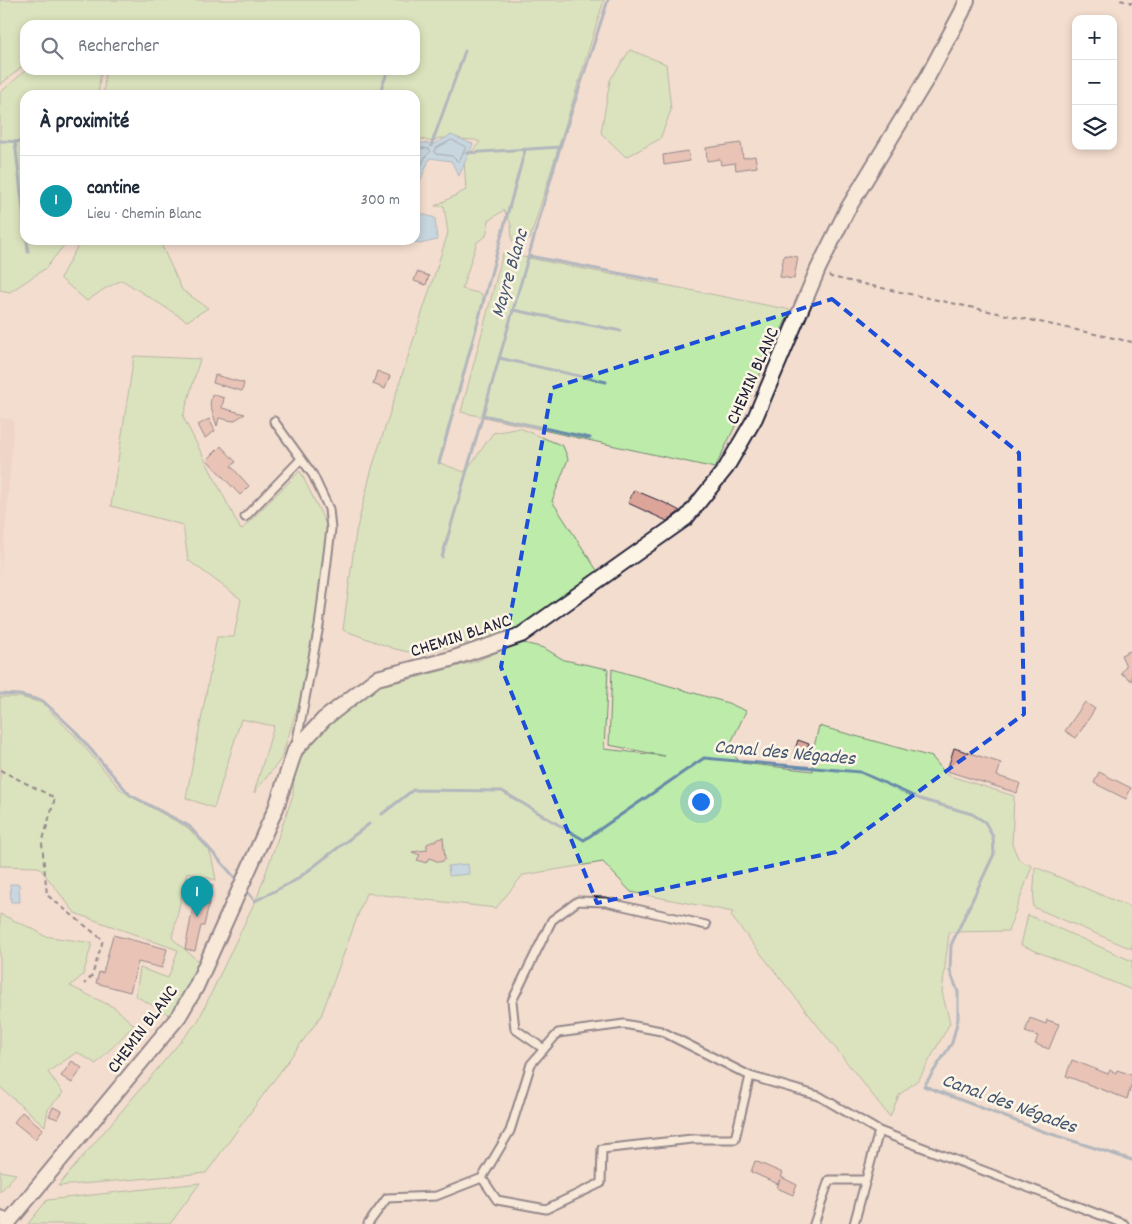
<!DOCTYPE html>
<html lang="fr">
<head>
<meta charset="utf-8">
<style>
	:root { --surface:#fff; --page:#f2f2f3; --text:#1f2937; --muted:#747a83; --line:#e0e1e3; --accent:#c8321e }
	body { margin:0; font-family:Dekko,sans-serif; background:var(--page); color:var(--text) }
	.controls { position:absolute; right:15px; top:15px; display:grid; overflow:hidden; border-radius:10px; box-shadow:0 2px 8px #0003 }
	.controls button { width:45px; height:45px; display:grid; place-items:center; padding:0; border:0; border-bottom:1px solid var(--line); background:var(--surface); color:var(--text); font:25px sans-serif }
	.you { position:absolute; left:700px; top:801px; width:18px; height:18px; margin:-12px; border:4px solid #fff; border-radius:50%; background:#1a73e8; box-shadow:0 0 0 8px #1a73e833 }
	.badge { display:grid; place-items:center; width:32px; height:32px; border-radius:50%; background:var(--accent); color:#fff; font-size:16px; font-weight:700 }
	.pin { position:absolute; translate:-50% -41px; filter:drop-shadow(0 1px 2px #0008) }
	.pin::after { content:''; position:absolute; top:26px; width:18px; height:15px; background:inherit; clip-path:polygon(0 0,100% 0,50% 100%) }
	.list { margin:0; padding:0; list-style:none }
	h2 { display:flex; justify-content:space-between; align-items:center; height:65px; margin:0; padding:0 20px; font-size:21px }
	h2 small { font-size:16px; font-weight:400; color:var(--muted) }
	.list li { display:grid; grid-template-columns:32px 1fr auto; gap:15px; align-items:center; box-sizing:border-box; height:90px; padding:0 20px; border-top:1px solid var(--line) }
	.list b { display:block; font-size:19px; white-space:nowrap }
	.list p { margin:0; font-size:16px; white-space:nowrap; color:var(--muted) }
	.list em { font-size:16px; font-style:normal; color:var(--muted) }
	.icon { flex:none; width:28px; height:28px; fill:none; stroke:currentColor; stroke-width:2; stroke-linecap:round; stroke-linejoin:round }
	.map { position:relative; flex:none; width:1132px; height:1224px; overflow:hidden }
	.search { position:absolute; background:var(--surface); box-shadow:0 2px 8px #0003; left:20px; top:20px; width:400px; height:55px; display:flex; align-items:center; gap:12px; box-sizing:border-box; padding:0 18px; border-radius:15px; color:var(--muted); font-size:19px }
	.panel { position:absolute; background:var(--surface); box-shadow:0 2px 8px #0003; left:20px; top:90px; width:400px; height:155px; border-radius:15px }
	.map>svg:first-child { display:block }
</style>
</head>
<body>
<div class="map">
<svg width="1132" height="1224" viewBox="0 0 1132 1224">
	<rect width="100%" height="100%" fill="#f3ddce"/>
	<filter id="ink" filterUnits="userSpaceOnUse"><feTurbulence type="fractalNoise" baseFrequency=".02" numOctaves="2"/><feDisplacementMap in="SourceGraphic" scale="10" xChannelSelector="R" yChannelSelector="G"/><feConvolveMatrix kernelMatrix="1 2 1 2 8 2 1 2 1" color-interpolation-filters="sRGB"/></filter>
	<g filter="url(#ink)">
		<polygon fill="#ecccbe" points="0,418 14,420 6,521 0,574"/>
		<g fill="#bdeba9" stroke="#708672">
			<polygon points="0,0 604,0 530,239 512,241 511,224 504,210 489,220 486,236 477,242 462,289 482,294 483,306 440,463 464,472 475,459 493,433 520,428 563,446 568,459 552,501 598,572 553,602 516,632 418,654 395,649 343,630 356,532 372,468 448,233 444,206 435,206 466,190 464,160 480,142 475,140 439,138 432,142 415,137 415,95 104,95 105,70 415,70 415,25 25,25 25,64 0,85"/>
			<polygon points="630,50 666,64 671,110 660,139 626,157 601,133 610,80"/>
			<polygon points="26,70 101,70 98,95 25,95 25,240 68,240 46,268 10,292 0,290 0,93"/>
			<polygon points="81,240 162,240 161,244 182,290 208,308 187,321 122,280 104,289 87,301 60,278"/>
			<polygon points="503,253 791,310 715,468 461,412"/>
			<polygon points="134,356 200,359 183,417 241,530 300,471 327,526 316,625 307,678 281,759 254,793 274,726 241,719 214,808 186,798 217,637 234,637 241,599 188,560 183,525 111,506"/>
			<polygon points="520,642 544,648 564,660 608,669 604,749 665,756 609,745 612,669 728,703 746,711 728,749 741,763 813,771 813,751 819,726 932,757 947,775 1014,796 1012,844 1019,860 1032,866 1008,931 949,932 942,992 950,1023 919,1079 899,1095 890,1117 731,916 733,912 631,892 603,862 523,875 496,908 366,893 321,1016 206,1173 58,1186 198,1021 258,895 293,795 294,766 339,711 378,686 411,679 477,661"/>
			<polygon points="0,697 20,697 42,703 77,738 120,789 129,795 188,828 209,850 212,859 216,880 187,872 172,938 199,962 173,1017 136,996 140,968 168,978 172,968 178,950 75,913 39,867 0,866"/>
			<polygon points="1035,867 1132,908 1132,949 1033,907"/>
			<polygon points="0,914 35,930 44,936 92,943 83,975 70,986 115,1008 134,1025 96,1064 77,1052 48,1072 63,1093 48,1109 45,1126 0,1087"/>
			<polygon points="1028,915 1132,961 1132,990 1021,945"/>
			<polygon points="0,1171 16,1174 0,1192"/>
			<polygon points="200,1183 170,1224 28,1224 47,1200"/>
		</g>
		<g fill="#93cff3" stroke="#668aa9">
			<polygon points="451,135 473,144 459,176 451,161 430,158 418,186 419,213 435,218 437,240 420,244 410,240 415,240 415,142 434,144"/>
			<polygon points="468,864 469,874 449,876 448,866"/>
			<polygon points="10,884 19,884 20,902 11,902"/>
		</g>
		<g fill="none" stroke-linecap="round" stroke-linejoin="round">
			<g stroke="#4f6785" stroke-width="1">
				<polygon points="452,140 466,147 459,161 457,161 452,156 436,154 434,152 435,149"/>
				<polyline points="415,147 429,149 431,151 425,157 415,181"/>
			</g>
			<g stroke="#668aa9" stroke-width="3">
				<polyline points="379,95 388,70"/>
				<polyline points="0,141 25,142"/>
				<polyline points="15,142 25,226"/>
				<polyline points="431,146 465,51"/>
				<polyline points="466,153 560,147"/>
				<polyline points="27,240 28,252"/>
				<polyline points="529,256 659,281"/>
				<polyline points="513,310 621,331"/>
				<polyline points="499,358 606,382"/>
				<polyline points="483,415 590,438"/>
				<polyline points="439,463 525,150"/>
				<polyline points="442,557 560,147 608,0"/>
				<polyline points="0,694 20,695 43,701 73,729 130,795 189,826 237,880"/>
				<polyline points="382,814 413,790 502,791 584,840 704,758 860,772 920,799 972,814 985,822 993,837 994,854 951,945 950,971 958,992 958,1019 952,1043 924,1086 1042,1131 1132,1160"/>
				<polyline points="246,890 255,901 296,880 369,824"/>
			</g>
		</g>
		<g fill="#dda499" stroke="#22223b">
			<polygon points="741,143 743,158 755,156 757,167 736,170 735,163 721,165 720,159 707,161 706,148"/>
			<polygon points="688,151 690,161 664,165 663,155"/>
			<polygon points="784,255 798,257 794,279 780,277"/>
			<polygon points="417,272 429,276 426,285 414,281"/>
			<polygon points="377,371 390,376 385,389 373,384"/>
			<polygon points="215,375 244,383 242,391 213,383"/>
			<polygon points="212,394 224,398 222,408 245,414 233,421 219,418 217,426 210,405"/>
			<polygon points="209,419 215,431 205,438 198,425"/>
			<polygon points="221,446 236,462 231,466 249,486 240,495 207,460"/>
			<polygon points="634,490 665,503 680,511 667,521 628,503"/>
			<polygon points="1130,651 1132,656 1132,681 1121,673 1126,666 1121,655"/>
			<polygon points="1085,702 1095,709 1076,738 1065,731"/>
			<polygon points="798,740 809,744 804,757 794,753"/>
			<polygon points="954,748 1001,763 997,776 1020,783 1017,793 947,771"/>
			<polygon points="1099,772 1131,788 1126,799 1094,783"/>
			<polygon points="443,837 445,860 440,862 429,858 426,863 417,860 420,855 412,852 427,850 427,844"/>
			<polygon points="198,882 213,885 204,926 201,926 195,951 185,949"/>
			<polygon points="113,935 167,949 162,968 138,962 130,992 96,983 99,972 103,973"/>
			<polygon points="1030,1018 1046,1024 1047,1020 1059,1024 1049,1049 1035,1044 1038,1036 1025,1032"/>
			<polygon points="1072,1060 1108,1074 1110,1070 1116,1073 1117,1070 1132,1075 1132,1083 1127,1099 1066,1076"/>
			<polygon points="72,1061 82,1068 72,1083 61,1076"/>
			<polygon points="53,1107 62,1111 58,1119 49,1116"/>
			<polygon points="22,1112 43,1129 35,1139 14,1122"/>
			<polygon points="755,1161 783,1173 778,1184 751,1172"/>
			<polygon points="781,1177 797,1185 793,1195 777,1188"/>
		</g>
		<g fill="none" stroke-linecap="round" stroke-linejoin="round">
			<g stroke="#22223b" stroke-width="11">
				<g id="service">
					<polyline points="274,421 313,475 329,509 331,529 319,626 296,745"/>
					<polyline points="245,517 301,459"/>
					<polyline points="544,1049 515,1029 512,1001 552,920 578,901 606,902 706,925"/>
					<polyline points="750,1076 735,1139 692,1139 602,1149 601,1183 546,1209 497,1200 482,1178 510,1131 531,1064 558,1033 624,1024 661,1031 750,1076 819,1096 879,1131"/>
					<polyline points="0,1214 11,1219"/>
					<polyline points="368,1224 387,1198 436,1196 482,1178"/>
					<polyline points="814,1224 829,1180 866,1180"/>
					<polyline points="854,1224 879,1131 1124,1224"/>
				</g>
			</g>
			<g stroke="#22223b" stroke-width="18">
				<polyline id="minor" points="7,1224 179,1016 196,987 259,846 276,808 295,750 324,719 377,678 451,659 521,635 686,518 726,468 755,418 818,269 847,210 927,78 962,12 967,0"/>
			</g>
			<g stroke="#22223b" stroke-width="2" stroke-dasharray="5 4" stroke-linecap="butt">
				<polyline points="1120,0 1132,3"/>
				<polyline points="829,275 831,277 1132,342"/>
				<polyline points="0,770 55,798 42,843 47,895 103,940 92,976 84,984"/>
			</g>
			<use href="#service" stroke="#fcf5e5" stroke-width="7"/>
			<use href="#minor" stroke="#fcf5e5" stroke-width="14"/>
		</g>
	</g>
	<path d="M0 0H1132V1224H0ZM832 299 1019 453 1024 714 836 852 597 903 501 667 552 388Z" fill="#f3ddce" fill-opacity=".55" fill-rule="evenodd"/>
	<path fill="none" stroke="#1d4ed8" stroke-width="4" stroke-dasharray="10 6" stroke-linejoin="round" d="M832 299 1019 453 1024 714 836 852 597 903 501 667 552 388Z"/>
	<g text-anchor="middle" stroke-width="5" stroke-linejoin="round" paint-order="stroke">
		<g font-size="19" fill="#22223b" stroke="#fcf5e5">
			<text transform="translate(751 375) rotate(-66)" y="7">CHEMIN BLANC</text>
			<text transform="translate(460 634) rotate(-18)" y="7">CHEMIN BLANC</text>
			<text transform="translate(141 1028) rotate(-53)" y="7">CHEMIN BLANC</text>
		</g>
		<g font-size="20" font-style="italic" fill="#445672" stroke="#fcf5e5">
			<text transform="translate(508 273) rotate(-74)" y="7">Mayre Blanc</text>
			<text transform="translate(785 751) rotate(5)" y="7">Canal des Négades</text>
			<text transform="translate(1010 1102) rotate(20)" y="7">Canal des Négades</text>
		</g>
	</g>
</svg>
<div class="controls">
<button>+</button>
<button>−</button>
<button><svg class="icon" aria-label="layers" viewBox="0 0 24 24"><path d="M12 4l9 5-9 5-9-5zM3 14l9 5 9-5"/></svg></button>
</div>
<div class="you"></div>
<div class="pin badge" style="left:197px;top:917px;background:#0f9aa8">1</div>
<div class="search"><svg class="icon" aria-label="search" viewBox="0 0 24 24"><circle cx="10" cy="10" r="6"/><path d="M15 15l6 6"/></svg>Rechercher</div>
<section class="panel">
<h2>À proximité<small></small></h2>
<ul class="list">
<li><span class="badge" style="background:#0f9aa8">1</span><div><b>cantine</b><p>Lieu · Chemin Blanc</p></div><em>300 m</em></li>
</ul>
</section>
</div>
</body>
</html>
